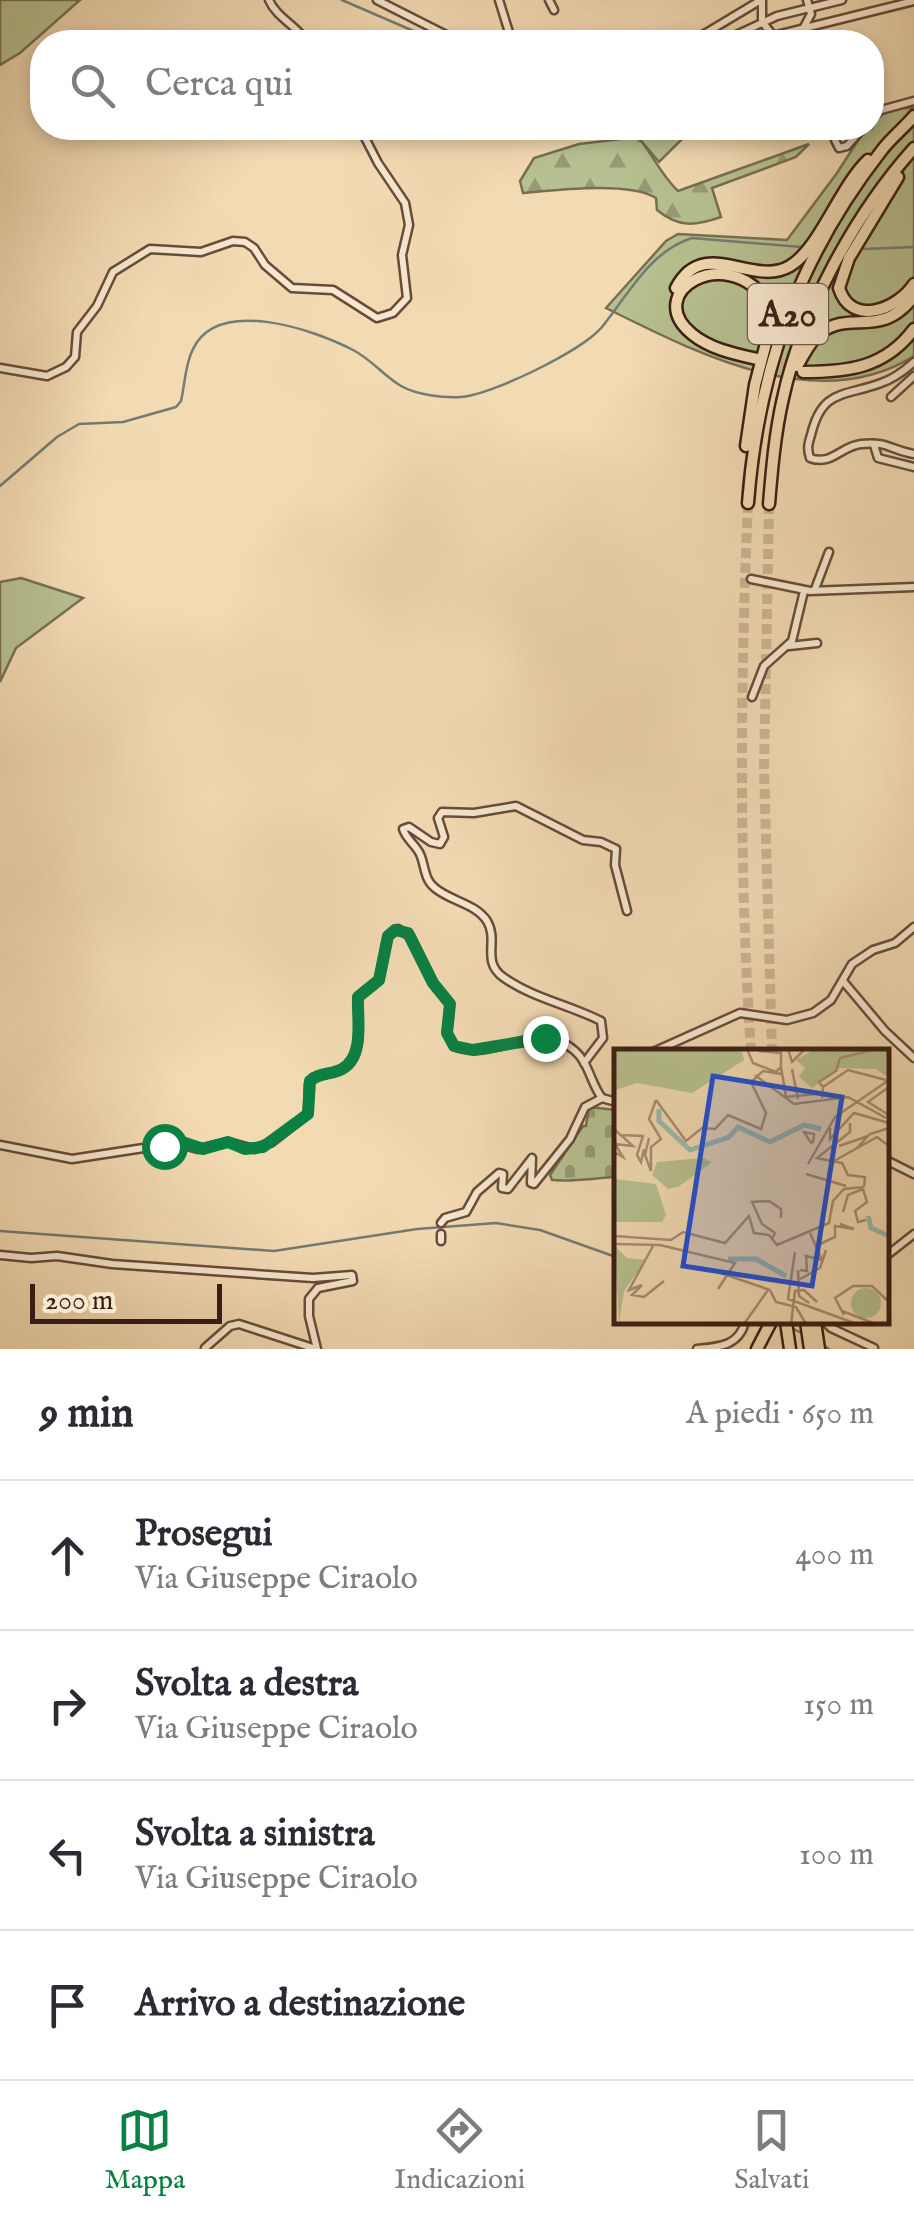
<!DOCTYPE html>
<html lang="it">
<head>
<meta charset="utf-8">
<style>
	:root { --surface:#fff; --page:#f7f7f7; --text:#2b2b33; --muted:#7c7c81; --line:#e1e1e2; --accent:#0b8043 }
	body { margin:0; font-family:"IM FELL English",serif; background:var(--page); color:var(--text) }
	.scale { position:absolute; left:30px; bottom:25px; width:192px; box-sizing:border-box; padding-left:10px; border:5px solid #3a1d13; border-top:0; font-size:28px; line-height:35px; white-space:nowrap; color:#3a1d13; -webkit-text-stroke:8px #f7e7ce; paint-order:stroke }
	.stop { position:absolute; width:30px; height:30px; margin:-22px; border:8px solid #0b8043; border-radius:50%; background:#fff }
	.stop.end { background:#0b8043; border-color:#fff; box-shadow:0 2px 10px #0008 }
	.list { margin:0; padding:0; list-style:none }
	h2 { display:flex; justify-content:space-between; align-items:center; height:130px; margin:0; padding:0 40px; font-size:42px }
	h2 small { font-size:32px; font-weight:400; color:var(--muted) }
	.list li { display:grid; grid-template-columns:65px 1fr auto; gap:30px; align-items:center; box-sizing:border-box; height:150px; padding:0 40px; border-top:2px solid var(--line) }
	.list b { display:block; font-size:38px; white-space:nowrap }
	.list p { margin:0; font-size:32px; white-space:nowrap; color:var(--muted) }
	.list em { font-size:32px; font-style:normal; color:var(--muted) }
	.icon { flex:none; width:55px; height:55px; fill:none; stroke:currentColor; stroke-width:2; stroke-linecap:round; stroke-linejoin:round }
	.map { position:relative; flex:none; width:914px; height:1349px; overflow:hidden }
	.search { position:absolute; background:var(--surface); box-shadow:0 5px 15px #0003; left:30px; right:30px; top:30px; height:110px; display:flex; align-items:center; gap:25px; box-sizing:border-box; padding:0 35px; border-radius:40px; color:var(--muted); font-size:38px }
	.sheet { height:730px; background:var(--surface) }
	nav { display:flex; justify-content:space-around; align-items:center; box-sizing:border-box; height:140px; border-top:2px solid var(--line); background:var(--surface); font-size:28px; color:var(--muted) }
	nav a { display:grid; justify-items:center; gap:5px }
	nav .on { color:var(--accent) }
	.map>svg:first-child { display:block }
</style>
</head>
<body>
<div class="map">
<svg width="914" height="1349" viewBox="0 0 914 1349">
	<defs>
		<pattern id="forest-firs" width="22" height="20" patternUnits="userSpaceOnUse" patternTransform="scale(2.5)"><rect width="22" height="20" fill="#b7c090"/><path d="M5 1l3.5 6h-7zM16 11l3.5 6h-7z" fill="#969b74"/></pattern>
		<pattern id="cemetery-stones" width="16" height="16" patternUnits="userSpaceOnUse" patternTransform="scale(2.5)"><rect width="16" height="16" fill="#b7c090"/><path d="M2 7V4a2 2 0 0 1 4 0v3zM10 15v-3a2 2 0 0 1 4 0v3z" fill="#969b74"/></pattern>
	</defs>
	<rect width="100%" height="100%" fill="#f2dab3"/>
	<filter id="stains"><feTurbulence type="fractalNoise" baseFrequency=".002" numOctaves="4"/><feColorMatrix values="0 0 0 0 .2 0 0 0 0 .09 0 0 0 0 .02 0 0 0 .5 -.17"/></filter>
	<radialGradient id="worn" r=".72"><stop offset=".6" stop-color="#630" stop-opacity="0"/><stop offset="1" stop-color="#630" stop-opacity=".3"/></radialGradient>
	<g fill="#b7c090" stroke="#786e52" stroke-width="2.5">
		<polygon points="0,0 80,0 20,53 0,65"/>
		<path d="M899 108H914V356C817 417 695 352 606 308L666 241 678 234 787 240 837 173 866 128H872V121L883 112Z"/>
		<polygon points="641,128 707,128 682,139 659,162 638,137"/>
		<polygon points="21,578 83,598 16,648 0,682 0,582"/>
	</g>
	<path fill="url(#forest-firs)" stroke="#786e52" stroke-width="2.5" d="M638 137C653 155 661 175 678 191L809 144 796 157 712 188 721 217C695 226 679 228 657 210L656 198C630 181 555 190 523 193L520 181 534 158 579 144Z"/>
	<path fill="url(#cemetery-stones)" stroke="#786e52" stroke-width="2.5" d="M589 1107 616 1110V1177C595 1178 573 1182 552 1180L550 1175 583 1126H586Z"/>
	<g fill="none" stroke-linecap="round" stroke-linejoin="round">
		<g stroke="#747b71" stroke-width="2.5">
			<polyline points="342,0 439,42"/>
			<polyline points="864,249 914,247"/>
			<path d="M0 486 57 437 79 424 123 422 176 407 181 401C185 384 185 364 193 349 218 296 315 330 353 350 371 359 384 376 401 386 417 395 443 398 461 397 491 395 582 351 602 327 628 295 650 251 692 238L801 247"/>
			<polyline points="0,1231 274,1251 417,1229 496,1223 540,1230 616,1257"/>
			<polyline points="790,1327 805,1335"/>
			<polyline points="821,1344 829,1349"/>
		</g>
		<g stroke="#cdb493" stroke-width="10" stroke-dasharray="10 5" stroke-linecap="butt">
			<polyline points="766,361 805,367"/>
			<path d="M748 503C740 686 739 869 751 1052"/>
			<polyline points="769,504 764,768 772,1052"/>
		</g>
		<g stroke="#684c3b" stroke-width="11">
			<g id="minor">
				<path d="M269 0C276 17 297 26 307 42"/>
				<polyline points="377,0 460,42"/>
				<polyline points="499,0 512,42"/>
				<polyline points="549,0 554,10"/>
				<polyline points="762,1 762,22 772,34"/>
				<polyline points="804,27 811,14 807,0"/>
				<polyline points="691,42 761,0"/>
				<polyline points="721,42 777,16 842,0"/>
				<polyline points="748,42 914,1"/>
				<polyline points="872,71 878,82 872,92"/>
				<polyline points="872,118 881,110 914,101"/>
				<polyline points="843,128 835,140 839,148 847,146 863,128"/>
				<path d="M914 362C904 371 893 379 881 383 843 397 822 389 811 435 808 444 807 449 810 458 832 466 841 446 861 444 888 441 890 450 914 454"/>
				<polyline points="0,368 47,376 66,367 75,357 77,332 97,306 113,272 150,249 201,252 233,241 245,242 254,248 265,265 292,288 333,290 377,318 393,313 407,298 402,255 409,225 405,203 378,163 360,128"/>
				<polyline points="891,397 914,376"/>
				<polyline points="874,445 878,458 914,467"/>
				<polyline points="751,579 810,591 914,587"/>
				<polyline points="815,589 829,552"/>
				<polyline points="789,646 817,643"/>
				<polyline points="752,697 764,666 792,641 804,591"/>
				<polyline points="843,981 885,1031 914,1058"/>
				<polyline points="653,1052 740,1013 787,1020 813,1013 831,1000 852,964 873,950 895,943 914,927"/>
				<path d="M584 1063 603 1038 601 1021C570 1005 532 998 503 977 481 961 499 941 487 921 475 903 450 901 435 888 424 880 425 865 420 854 415 844 406 839 403 829L409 827 431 842 440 844 444 837 438 818 442 812 474 813 516 806 583 840 601 842 616 849 615 865 627 911"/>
				<path d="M0 1145 72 1159 176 1143 198 1149 228 1142 254 1149 272 1142 308 1114 309 1084 313 1078C323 1073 336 1074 344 1068 365 1054 357 1018 358 997L379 980 388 936 398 929 410 936 433 983 450 1004 447 1033 454 1046C492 1063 539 1018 575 1051 589 1063 591 1084 602 1098L616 1102"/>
				<polyline points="886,1160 914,1174"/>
				<polyline points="441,1223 445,1218 466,1212 477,1192 499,1173 503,1174 502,1188 508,1189 532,1158 531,1183 534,1184 570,1139 585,1107 602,1098"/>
				<polyline points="441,1241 441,1234"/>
				<polyline points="0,1255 31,1258 57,1256 112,1264 313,1278 352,1275 353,1281 318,1288 309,1299 309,1316 317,1349"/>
				<polyline points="886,1256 914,1234"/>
				<polyline points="825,1322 831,1328 874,1348"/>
				<polyline points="205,1348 230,1326 239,1324 316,1349"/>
				<path d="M697 1349C719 1347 739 1346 745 1322"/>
			</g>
		</g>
		<g stroke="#3a1d13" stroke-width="15">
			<g id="highway">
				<path d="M898 177 849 258 839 288C851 327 897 310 914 284"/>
				<path d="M676 288C704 235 753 288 790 266 820 248 839 188 868 160"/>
				<path d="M797 366C804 355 810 341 820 333 852 309 881 340 914 296"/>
				<path d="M803 372C848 372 885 368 914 329"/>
				<path d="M746 446 755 385 770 328 766 300C726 243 641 292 692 334 710 349 735 354 757 359"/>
				<path d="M748 503C758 370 799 256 882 150 891 138 904 128 914 116"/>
				<path d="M769 504C772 468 775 433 783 398 802 311 855 214 914 148"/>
				<polyline points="786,1322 790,1349"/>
				<polyline points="806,1322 810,1349"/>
				<polyline points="815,1322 819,1349"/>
				<polyline points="757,1349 771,1322"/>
			</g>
		</g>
		<use href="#minor" stroke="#f7e7ce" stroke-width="6"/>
		<use href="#highway" stroke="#f2dab3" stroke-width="10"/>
	</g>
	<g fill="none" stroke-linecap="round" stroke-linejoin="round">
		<path stroke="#0b8043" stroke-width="12" d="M164 1146 182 1142 203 1149 228 1142 245 1149 263 1147 308 1114 310 1081C320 1072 331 1075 342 1069 365 1057 357 1018 358 997L379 980 388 936 395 930 408 933 433 983 450 1004 447 1033 454 1046 473 1050 545 1038"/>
	</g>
	<g text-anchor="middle" stroke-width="10" stroke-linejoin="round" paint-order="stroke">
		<rect fill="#f7e7ce" stroke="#735a4b" stroke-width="2.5" x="748" y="284" width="80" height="60" rx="8"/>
		<g font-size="35" font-weight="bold" fill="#3a1d13">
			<text x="788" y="326">A20</text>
		</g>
	</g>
	<g transform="translate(614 1049)">
		<rect width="275" height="275" fill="#f2dab3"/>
		<path d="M0 0H104L128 3 130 11 78 44 23 34 1 41ZM201 0H275V29L262 20 226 19 198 39 185 28 191 19 182 11ZM89 109 98 113 64 138 54 140 38 126 43 113ZM0 130 42 135 52 166 48 173H0ZM1 197 13 209 32 211 10 242 5 275ZM237 254a15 15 0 1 1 30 0a15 15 0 1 1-30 0Z" fill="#b7c090"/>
		<path fill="none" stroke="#9bbaaf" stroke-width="5" d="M45 60V72L76 101 115 88 124 78 156 93 190 76 207 80M254 167 257 179 275 187M114 210H142L172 227"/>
		<path fill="none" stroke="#a88e73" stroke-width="2.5" d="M133 0 139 14 162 23 167 18 172 48M174 0 178 13 191 0M145 2 167 4V18M178 20 184 50M141 26 180 55 234 48 272 69M209 38 205 33 222 22 226 9 262 0M275 38 254 53 275 66M172 48 212 44M208 49 209 38 234 21 272 31M42 51 72 92 88 79 101 80 114 66 147 80 152 64 137 33 149 22 167 25M236 74V83L203 109 228 114 234 126 251 128 250 138M216 79V90L240 64 275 74M0 80 19 97 1 95 9 108 0 103M5 86 29 87 23 106 27 113 30 100M35 89 31 106 37 122V98L47 90 35 70 42 51M198 95 190 83 200 85 199 94M225 97 254 87M242 100 256 85 275 79M220 112 263 88 275 97M194 115 221 68 275 31M192 125 232 137M249 140 253 153 241 162 244 173 252 171M229 163 234 146 249 140M0 187 57 191 69 183 111 194 135 167 140 184 155 186 163 196 215 174 219 152 230 140 250 138M158 190 161 184 148 175 138 153 155 152 167 160V169M0 195 46 196 121 214 104 240M40 195 15 241 28 236 18 246 30 248 50 232M204 196 221 188V177L240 180 226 175M181 203 174 250 243 275M98 221 156 241M184 221 185 247 195 254M186 221 193 222 192 207 208 211 196 184M186 230 206 219 212 201M156 241 162 253 182 258 192 275M228 262 262 275M230 266 221 249 239 237H258L275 253M130 275 154 241M177 275 181 242 190 241 203 253"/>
		<path fill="#1d4ed8" fill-opacity="0.15" stroke="#1d4ed8" stroke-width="5" d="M99 27 228 48 198 237 69 217Z"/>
		<rect width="275" height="275" fill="none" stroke="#3a1d13" stroke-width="5"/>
	</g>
	<rect width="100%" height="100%" filter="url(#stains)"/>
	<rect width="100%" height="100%" fill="url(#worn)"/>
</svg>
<div class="scale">200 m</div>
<div class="stop" style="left:164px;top:1146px"></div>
<div class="stop end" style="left:545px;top:1038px"></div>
<div class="search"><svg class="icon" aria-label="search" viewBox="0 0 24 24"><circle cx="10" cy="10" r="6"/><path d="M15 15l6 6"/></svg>Cerca qui</div>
</div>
<section class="sheet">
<h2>9 min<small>A piedi · 650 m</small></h2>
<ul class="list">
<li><svg class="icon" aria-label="ahead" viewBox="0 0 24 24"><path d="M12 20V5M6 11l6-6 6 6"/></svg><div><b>Prosegui</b><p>Via Giuseppe Ciraolo</p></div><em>400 m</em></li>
<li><svg class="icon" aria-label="right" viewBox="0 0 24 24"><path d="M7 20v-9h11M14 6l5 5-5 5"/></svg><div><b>Svolta a destra</b><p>Via Giuseppe Ciraolo</p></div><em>150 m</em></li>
<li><svg class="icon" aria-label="left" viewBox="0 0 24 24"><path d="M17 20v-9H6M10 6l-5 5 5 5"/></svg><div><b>Svolta a sinistra</b><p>Via Giuseppe Ciraolo</p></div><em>100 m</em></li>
<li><svg class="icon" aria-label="arrive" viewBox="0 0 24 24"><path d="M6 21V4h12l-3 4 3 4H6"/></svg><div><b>Arrivo a destinazione</b></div></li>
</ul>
</section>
<nav>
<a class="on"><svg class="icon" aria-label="map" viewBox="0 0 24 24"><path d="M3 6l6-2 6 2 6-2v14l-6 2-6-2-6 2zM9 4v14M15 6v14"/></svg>Mappa</a>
<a><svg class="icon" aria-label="directions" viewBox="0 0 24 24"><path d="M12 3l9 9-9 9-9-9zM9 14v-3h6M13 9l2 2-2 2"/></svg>Indicazioni</a>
<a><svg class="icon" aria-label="saved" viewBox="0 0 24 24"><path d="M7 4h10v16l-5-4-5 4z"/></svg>Salvati</a>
</nav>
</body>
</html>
